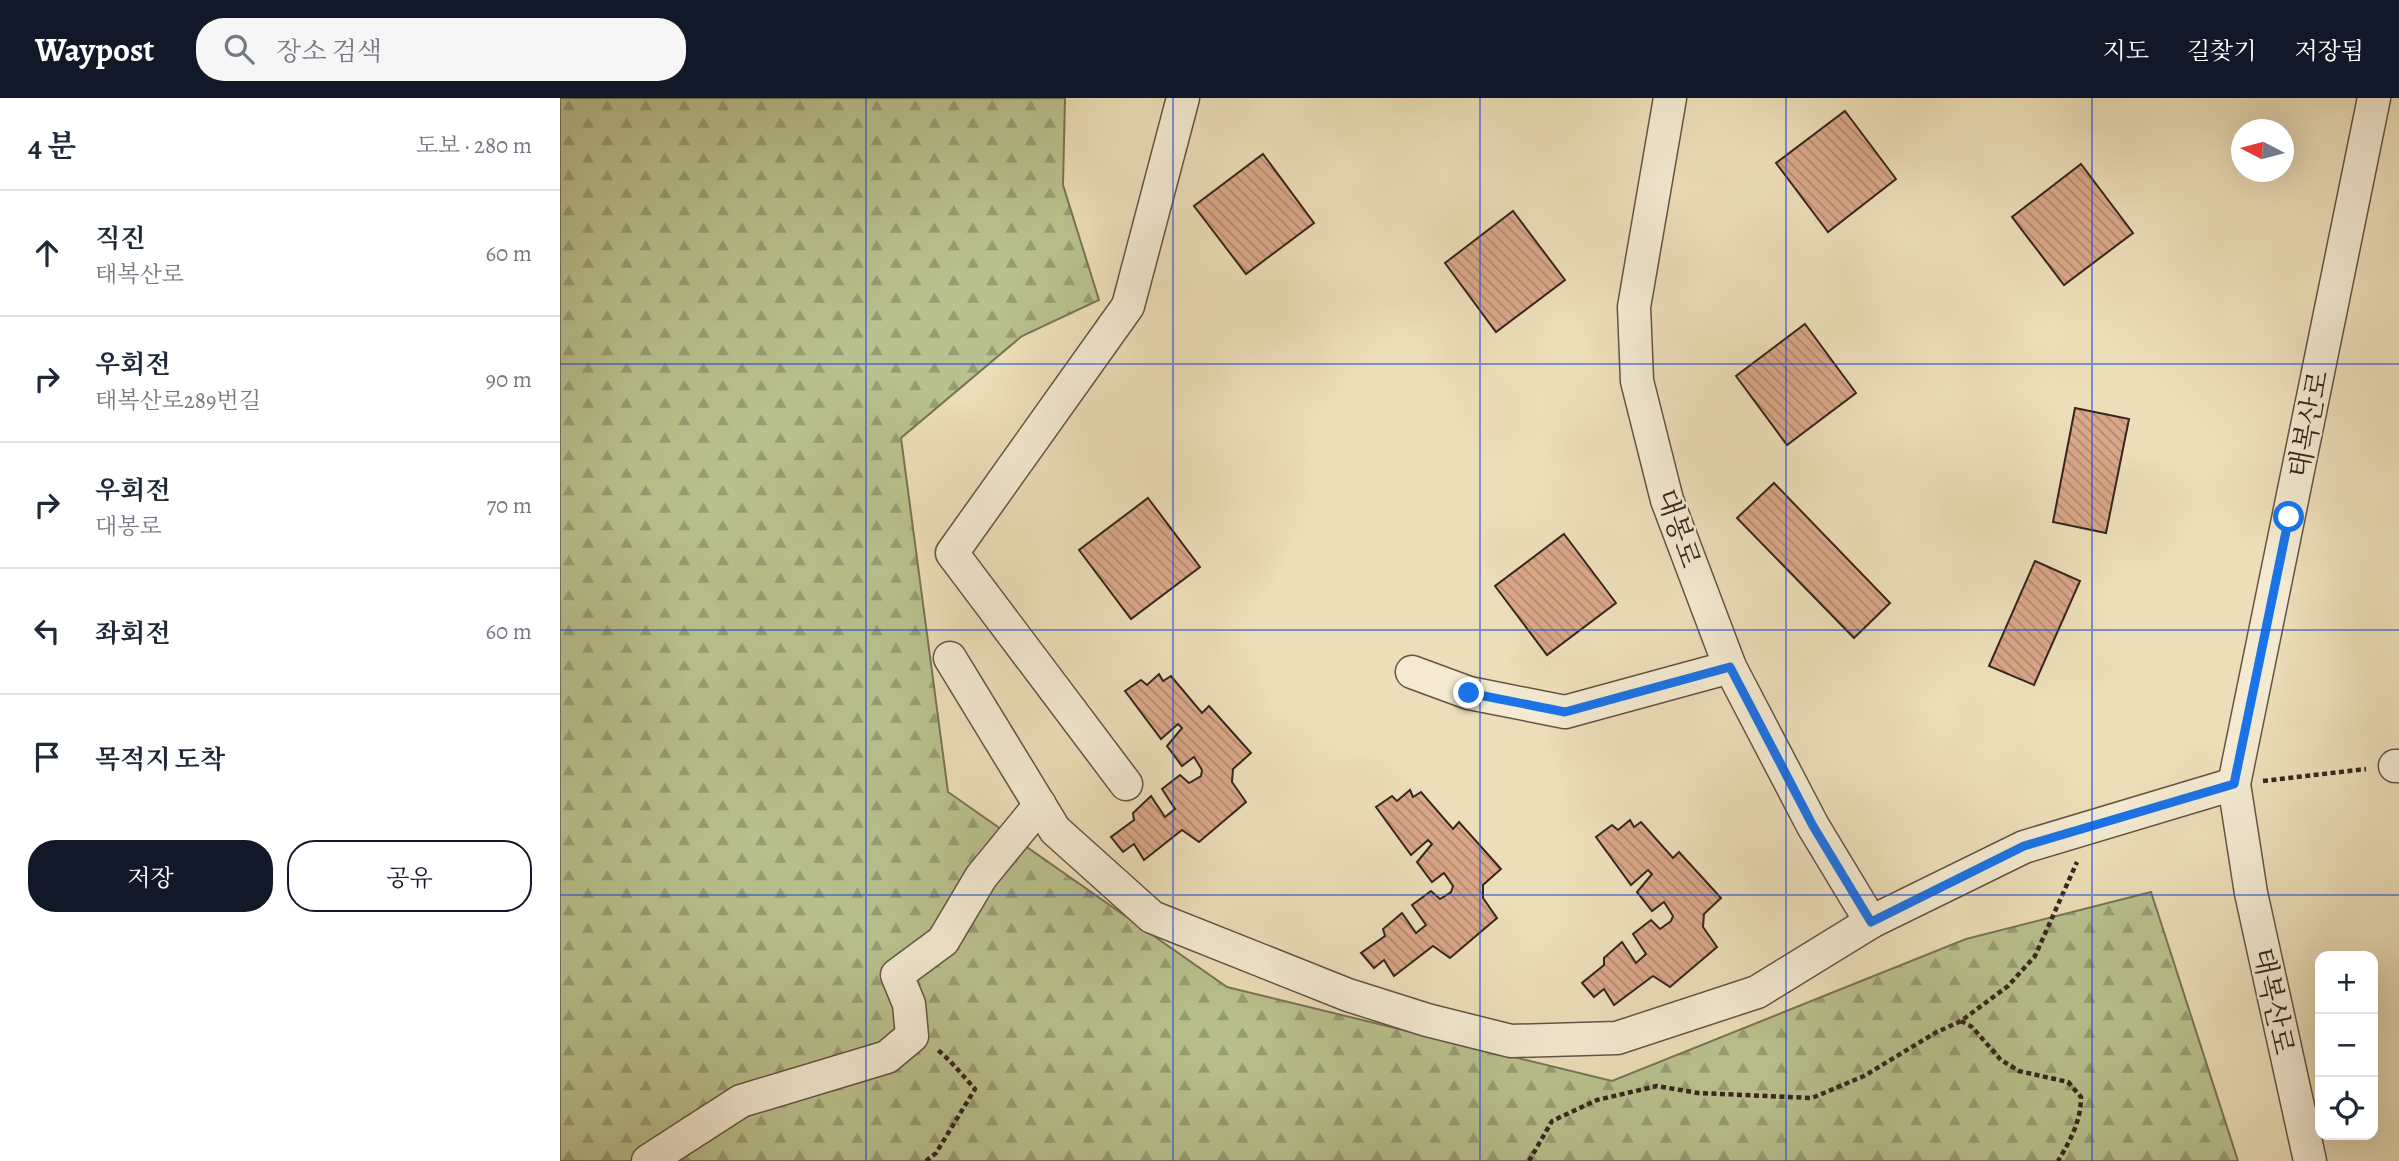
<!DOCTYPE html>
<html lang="ko">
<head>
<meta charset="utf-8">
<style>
	:root { --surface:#fff; --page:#f6f6f7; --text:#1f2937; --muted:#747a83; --line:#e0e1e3; --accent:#111827 }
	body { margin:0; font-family:Alegreya,"Noto Serif KR",serif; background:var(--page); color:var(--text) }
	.controls { position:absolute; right:21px; bottom:21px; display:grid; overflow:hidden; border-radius:14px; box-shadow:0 7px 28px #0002 }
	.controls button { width:63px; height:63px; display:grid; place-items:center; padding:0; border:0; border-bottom:2px solid var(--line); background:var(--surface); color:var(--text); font:35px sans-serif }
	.compass { position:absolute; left:1671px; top:21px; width:63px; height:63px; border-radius:50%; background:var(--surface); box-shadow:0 7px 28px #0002; rotate:276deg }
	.stop { position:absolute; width:21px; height:21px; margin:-16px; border:5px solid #1a73e8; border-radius:50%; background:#fff }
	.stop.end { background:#1a73e8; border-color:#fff; box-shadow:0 2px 7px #0008 }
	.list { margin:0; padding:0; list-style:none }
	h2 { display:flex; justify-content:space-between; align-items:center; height:91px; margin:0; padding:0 28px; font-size:30px }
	h2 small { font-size:23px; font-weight:400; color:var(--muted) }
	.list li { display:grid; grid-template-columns:46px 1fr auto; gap:21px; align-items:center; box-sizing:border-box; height:126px; padding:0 28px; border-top:2px solid var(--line) }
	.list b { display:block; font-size:26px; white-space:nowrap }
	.list p { margin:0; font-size:23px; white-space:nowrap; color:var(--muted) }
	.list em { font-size:23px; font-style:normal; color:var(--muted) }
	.actions { display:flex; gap:14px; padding:21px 28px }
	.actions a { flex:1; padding:16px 0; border:2px solid var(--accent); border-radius:28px; text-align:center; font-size:24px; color:var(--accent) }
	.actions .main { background:var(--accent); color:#fff }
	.icon { flex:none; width:38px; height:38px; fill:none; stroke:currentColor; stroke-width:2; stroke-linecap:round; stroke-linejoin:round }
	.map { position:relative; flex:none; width:1839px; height:1063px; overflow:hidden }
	header { display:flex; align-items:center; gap:42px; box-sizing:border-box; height:98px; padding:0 35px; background:var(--accent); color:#fff }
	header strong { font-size:33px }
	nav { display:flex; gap:38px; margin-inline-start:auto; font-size:24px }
	.search { width:490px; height:63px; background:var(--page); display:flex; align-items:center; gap:18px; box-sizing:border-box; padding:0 24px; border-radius:28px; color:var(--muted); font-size:26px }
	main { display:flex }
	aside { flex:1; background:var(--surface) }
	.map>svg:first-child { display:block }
</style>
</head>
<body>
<header>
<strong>Waypost</strong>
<div class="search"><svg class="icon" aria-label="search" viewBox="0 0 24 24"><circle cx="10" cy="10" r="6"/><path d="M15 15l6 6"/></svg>장소 검색</div>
<nav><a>지도</a><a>길찾기</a><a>저장됨</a></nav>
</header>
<main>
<aside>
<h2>4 분<small>도보 · 280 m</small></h2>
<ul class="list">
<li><svg class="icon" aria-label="ahead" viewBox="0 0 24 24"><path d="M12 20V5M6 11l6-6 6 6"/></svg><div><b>직진</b><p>태복산로</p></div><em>60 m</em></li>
<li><svg class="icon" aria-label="right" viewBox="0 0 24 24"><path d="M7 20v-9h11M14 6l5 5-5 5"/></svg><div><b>우회전</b><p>태복산로289번길</p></div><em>90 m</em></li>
<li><svg class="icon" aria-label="right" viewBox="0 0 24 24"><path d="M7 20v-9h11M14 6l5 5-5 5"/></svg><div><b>우회전</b><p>대봉로</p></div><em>70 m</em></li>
<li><svg class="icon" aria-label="left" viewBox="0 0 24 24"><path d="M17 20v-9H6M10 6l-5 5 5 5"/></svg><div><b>좌회전</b></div><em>60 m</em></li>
<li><svg class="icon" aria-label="arrive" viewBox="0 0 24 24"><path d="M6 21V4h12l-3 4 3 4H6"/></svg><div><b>목적지 도착</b></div></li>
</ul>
<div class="actions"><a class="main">저장</a><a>공유</a></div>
</aside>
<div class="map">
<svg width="1839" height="1063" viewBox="0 0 1839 1063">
	<defs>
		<pattern id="forest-firs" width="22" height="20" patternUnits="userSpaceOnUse" patternTransform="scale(1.75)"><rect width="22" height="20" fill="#b9c18e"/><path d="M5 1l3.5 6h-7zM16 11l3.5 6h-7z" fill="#979d73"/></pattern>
		<pattern id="building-back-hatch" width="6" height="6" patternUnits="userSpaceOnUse" patternTransform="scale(1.75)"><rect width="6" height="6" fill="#daa789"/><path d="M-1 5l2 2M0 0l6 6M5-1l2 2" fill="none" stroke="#b2886f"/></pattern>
	</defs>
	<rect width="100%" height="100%" fill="#ecdeb8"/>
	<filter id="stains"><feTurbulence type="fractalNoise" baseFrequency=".00286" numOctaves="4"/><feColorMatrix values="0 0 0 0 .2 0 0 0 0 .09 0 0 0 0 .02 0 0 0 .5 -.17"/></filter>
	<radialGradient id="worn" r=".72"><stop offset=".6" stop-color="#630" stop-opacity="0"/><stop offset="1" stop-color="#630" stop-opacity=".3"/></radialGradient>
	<polygon fill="url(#forest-firs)" stroke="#787456" stroke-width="2" points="0,0 505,0 503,87 539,202 462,238 341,340 388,694 667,889 1052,983 1406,841 1591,794 1678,1063 0,1063"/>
	<g fill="url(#building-back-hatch)" stroke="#36261d" stroke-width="2">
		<polygon points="1285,13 1336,81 1268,134 1216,65"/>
		<polygon points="703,56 754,125 686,176 634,108"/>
		<polygon points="1521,66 1573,135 1504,187 1452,119"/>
		<polygon points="953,113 1005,182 936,234 885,165"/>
		<polygon points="1245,226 1296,295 1227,347 1176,278"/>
		<polygon points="1515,310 1569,321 1546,435 1493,424"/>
		<polygon points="1214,385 1330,505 1294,540 1177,420"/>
		<polygon points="588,400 640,469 571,521 519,452"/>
		<polygon points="1004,436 1056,505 987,557 935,488"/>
		<polygon points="1475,463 1520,483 1474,587 1429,568"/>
		<polygon points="599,576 603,583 611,578 642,615 649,608 691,655 673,671 672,684 686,704 639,744 622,732 584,762 574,746 563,754 551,739 574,722 573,715 591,698 605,719 615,711 602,691 620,677 629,685 641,678 642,672 634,659 622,668 607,648 622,630 618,626 601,641 565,593 581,582 587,587"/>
		<polygon points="850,692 853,699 861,694 893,731 899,724 941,771 923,787 923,800 937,820 890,860 873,848 834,878 824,862 814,870 801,855 825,838 823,831 842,815 856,835 866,827 852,807 871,793 880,801 891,794 893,788 884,775 872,784 857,764 872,746 868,742 851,757 816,709 832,698 837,703"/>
		<polygon points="1070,722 1074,729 1081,724 1113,760 1119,754 1161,800 1144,816 1143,829 1157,849 1110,889 1093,878 1054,907 1044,891 1034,899 1022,885 1044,867 1044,860 1062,844 1076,865 1086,856 1073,836 1091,822 1100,831 1111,823 1113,818 1104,804 1092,813 1077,794 1092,776 1088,772 1071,787 1036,739 1052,727 1058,732"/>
	</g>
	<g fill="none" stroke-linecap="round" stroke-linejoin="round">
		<g stroke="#645444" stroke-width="35">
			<g id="minor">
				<polyline points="1110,0 1074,209 1077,283 1107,402 1170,569 1253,728 1311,824"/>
				<polyline points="390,560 495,732 592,819 788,897 867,922 951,943 1057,940 1197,894 1311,824 1464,749 1674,686"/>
				<polyline points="852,574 909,595 1005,614 1170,569"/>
				<polyline points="1835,668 1839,668"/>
				<polyline points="566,686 392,455 568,208 623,0"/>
				<polyline points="88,1063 181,1003 327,959 352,938 349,906 337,877 383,843 421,779 480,707"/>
				<polyline points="1750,1063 1691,795 1674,686 1814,0"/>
			</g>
		</g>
		<g stroke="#36261d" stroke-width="4.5" stroke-dasharray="5 3.5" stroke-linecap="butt">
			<polyline points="1703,683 1806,671"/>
			<path d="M1401 923 1412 929 1441 962 1459 973 1508 984 1521 999C1521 1023 1510 1043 1498 1063"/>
			<polyline points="366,1063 376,1055 415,991 390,963 377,951"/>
			<polyline points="969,1063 992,1023 1037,1002 1097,988 1138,995 1252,1000 1304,978 1375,935 1401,923 1448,888 1475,858 1517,764"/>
		</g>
		<use href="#minor" stroke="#f3ead1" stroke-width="32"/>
	</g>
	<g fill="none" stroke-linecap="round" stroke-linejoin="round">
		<polyline stroke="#1a73e8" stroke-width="9" points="909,595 1005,614 1170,569 1253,728 1311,824 1464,748 1674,686 1729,419"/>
	</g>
	<path fill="none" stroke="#1d4ed8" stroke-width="2" stroke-opacity="0.55" d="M306 0V1063M613 0V1063M920 0V1063M1226 0V1063M1532 0V1063M0 266H1839M0 532H1839M0 797H1839"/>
	<g text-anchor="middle" stroke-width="5" stroke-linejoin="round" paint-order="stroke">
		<g font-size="28" fill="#36261d" stroke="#f3ead1">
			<text transform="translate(1748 326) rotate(-79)" y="10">태복산로</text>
			<text transform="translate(1119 430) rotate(71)" y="10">대봉로</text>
			<text transform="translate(1714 903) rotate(78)" y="10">태복산로</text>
		</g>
	</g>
	<rect width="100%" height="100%" filter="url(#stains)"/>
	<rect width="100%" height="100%" fill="url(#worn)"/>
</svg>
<div class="controls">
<button>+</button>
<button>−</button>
<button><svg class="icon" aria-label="locate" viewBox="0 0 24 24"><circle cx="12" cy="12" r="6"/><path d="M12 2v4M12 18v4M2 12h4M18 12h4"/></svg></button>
</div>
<svg class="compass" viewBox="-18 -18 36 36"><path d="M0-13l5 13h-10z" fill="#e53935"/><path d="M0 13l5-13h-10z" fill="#747a83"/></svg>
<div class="stop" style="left:1729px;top:419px"></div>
<div class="stop end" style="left:909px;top:595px"></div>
</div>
</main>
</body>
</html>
